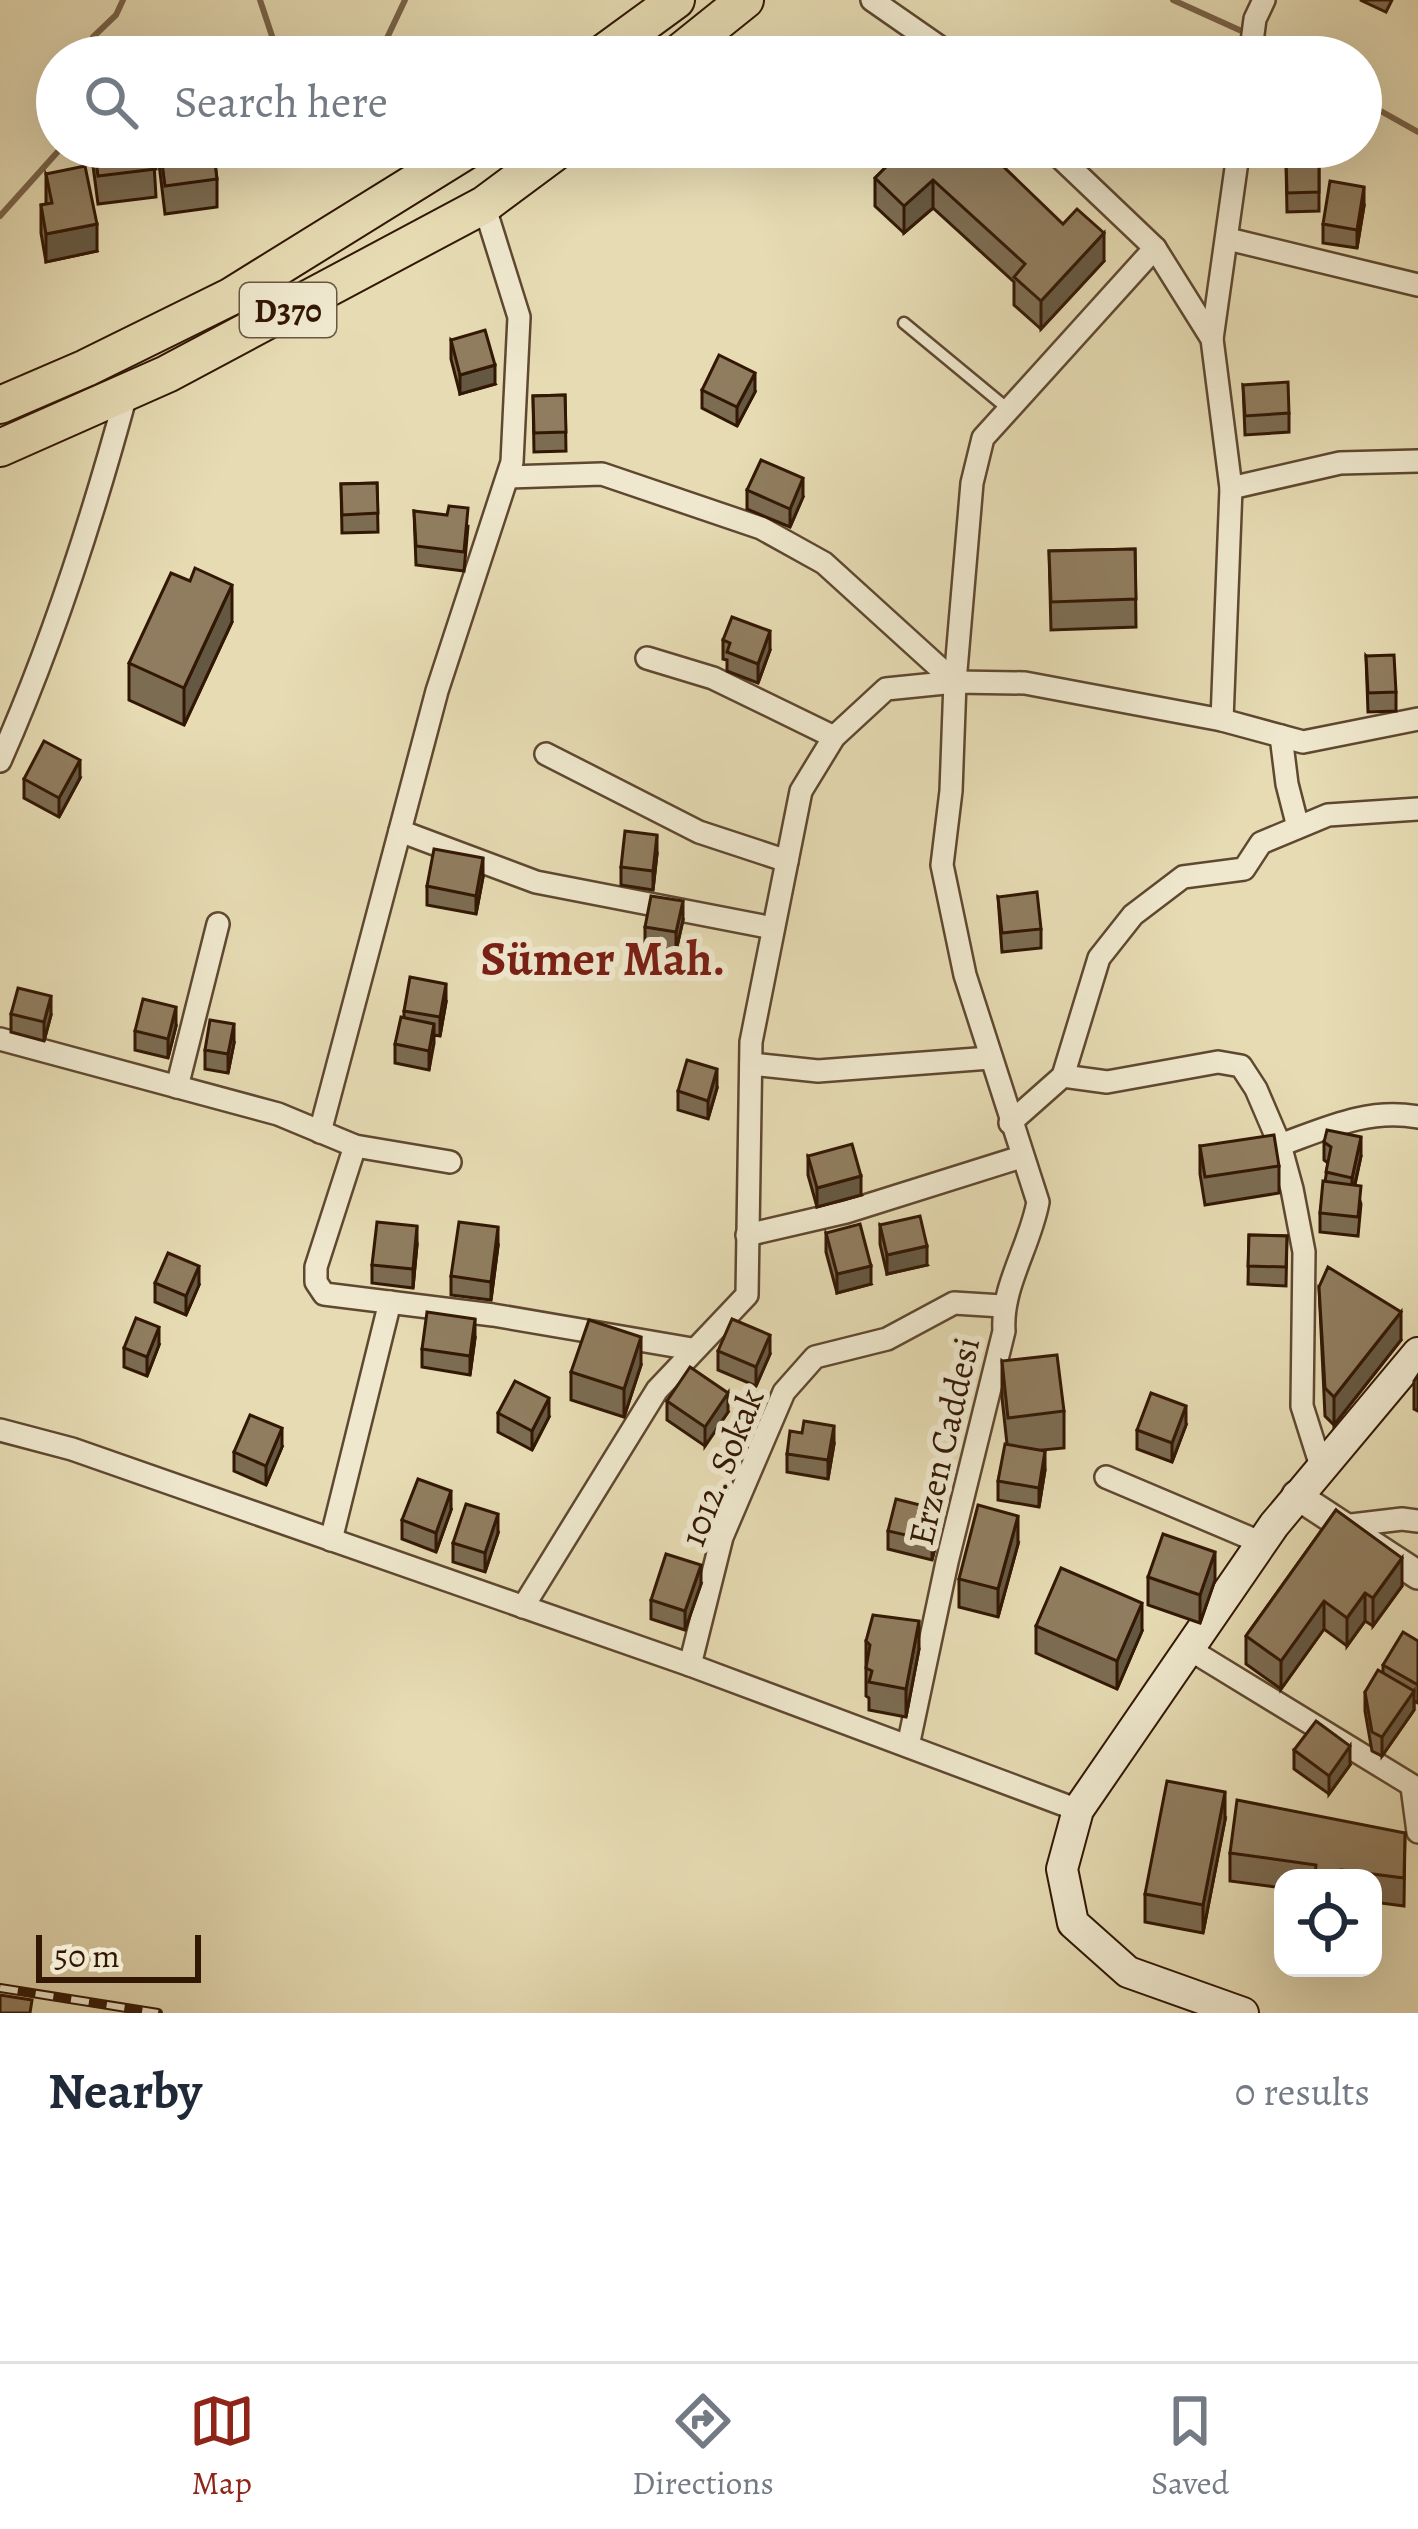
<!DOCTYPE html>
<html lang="en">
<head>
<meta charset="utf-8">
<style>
	:root { --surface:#fff; --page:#f2f2f3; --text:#1f2937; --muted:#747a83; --line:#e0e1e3; --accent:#8f2418 }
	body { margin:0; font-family:Alegreya,serif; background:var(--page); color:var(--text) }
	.controls { position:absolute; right:36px; bottom:36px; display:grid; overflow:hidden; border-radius:24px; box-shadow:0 12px 48px #0002 }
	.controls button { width:108px; height:108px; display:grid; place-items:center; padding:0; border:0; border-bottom:3px solid var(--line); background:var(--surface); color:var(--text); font:60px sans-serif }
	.scale { position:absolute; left:36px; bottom:30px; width:165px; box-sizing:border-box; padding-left:12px; border:6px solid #321704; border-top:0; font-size:33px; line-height:42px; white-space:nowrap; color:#321704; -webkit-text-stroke:9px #efe8ce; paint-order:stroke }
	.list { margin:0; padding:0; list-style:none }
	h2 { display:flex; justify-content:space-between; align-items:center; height:156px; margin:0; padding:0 48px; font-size:51px }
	h2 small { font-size:39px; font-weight:400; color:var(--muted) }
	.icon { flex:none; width:66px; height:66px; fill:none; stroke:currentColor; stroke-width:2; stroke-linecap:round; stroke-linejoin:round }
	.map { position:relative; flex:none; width:1418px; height:2013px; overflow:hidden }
	.search { position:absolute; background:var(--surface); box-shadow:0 12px 48px #0002; left:36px; right:36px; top:36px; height:132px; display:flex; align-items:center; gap:30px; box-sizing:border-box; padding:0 42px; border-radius:66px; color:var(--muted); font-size:45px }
	.sheet { height:348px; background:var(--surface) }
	nav { display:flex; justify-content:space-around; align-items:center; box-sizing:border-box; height:168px; border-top:3px solid var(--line); background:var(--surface); font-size:33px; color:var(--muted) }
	nav a { display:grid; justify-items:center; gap:6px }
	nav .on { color:var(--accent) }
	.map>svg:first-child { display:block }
</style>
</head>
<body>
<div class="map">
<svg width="1418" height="2013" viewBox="0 0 1418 2013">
	<rect width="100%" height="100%" fill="#e6dbb3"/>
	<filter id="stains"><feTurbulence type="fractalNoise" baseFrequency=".00167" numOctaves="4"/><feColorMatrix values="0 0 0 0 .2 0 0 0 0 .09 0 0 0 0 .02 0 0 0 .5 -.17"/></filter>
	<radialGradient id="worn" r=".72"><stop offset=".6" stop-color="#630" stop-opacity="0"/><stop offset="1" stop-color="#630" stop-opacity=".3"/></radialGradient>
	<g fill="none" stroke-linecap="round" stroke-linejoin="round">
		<g stroke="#79644a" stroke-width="6">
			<polyline points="260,0 279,57"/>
			<polyline points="1173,0 1246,33"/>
			<polyline points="1258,38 1293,57"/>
			<polyline points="94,57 93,37 116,15 123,0"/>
			<polyline points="378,57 405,0"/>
			<polyline points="1361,100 1418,132"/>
			<polyline points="0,216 62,147"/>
		</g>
		<g stroke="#5f4830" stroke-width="15">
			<polyline id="service" points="904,323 1008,409"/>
		</g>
		<g stroke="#5f4830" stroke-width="26">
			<g id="minor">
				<polyline points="872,0 954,57"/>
				<polyline points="1250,57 1255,19 1264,0"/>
				<polyline points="1049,147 1155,248 1212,339 1231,488 1222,720"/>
				<polyline points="1228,239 1418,285"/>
				<polyline points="1212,339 1239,147"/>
				<polyline points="508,477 602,474 761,528 824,563 955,682"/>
				<polyline points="1231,488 1340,463 1418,461"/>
				<polyline points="647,658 713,678 834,737"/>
				<polyline points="1281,736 1287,784 1298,827"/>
				<polyline points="546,754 699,832 787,861"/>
				<path d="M0 761C53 642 92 520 126 395"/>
				<polyline points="400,831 536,882 773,928"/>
				<polyline points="0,1039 278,1114 355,1146 450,1162"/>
				<polyline points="751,1064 818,1071 990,1058"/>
				<polyline points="1063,1076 1107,1082 1218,1062 1241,1066 1256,1089 1280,1145 1292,1189 1304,1252 1302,1406 1321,1466"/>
				<polyline points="177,1087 218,924"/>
				<polyline points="1010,1123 1063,1076 1099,958 1133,915 1183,877 1244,869 1261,843 1328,815 1418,809"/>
				<polyline points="320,1132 437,691 512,462 519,317 484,205"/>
				<path d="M1280 1145C1327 1128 1368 1108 1418 1117"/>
				<polyline points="355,1146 316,1267 316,1282 324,1294 493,1315 692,1349"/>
				<polyline points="747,1235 846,1212 1021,1157"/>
				<polyline points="0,1430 72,1449 690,1665 1078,1810"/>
				<polyline points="1106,1477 1262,1543"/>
				<polyline points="1343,1526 1402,1519 1418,1521"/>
				<polyline points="331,1540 390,1302"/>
				<polyline points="523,1607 657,1390 747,1295 751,1042 801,791 834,737 886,689 955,682 1025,683 1222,720 1303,742 1418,719"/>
				<polyline points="1189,1649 1418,1789"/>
				<polyline points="690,1665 722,1537 784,1392 815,1357 887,1339 954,1303 1002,1306"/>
				<path d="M908 1746 947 1562 1004 1331C1001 1287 1030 1246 1038 1202L965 975 942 865 951 791 955 682 972 483 983 438 1155 248"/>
				<polyline points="1412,1787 1418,1832"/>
			</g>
		</g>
		<g stroke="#5f4830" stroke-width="32">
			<polyline id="tertiary" points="1296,1495 1418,1575"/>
		</g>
		<g stroke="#321704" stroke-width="34">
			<polyline id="secondary" points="1243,2013 1128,1972 1073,1923 1062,1869 1078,1810 1274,1525 1418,1353"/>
		</g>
		<g stroke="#321704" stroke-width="40">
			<g id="trunk">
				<polyline points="598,57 676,0"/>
				<polyline points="674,57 745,0"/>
				<polyline points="0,405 86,368 230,297 472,147"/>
				<polyline points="0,448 167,374 484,205 562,147"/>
			</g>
		</g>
		<use href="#service" stroke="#efe8ce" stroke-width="10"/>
		<use href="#minor" stroke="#efe8ce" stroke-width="21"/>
		<use href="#tertiary" stroke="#efe8ce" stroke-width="27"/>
		<use href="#secondary" stroke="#efe8ce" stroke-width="30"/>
		<use href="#trunk" stroke="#e6dbb3" stroke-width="36"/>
		<g stroke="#321704" stroke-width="10">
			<polyline id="rail" points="0,1988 158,2013"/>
		</g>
		<use href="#rail" stroke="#efe8ce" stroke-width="6" stroke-dasharray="18" stroke-linecap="butt"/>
	</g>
	<g fill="#7c6c52" stroke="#321704" stroke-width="3">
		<polygon points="1360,0 1392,0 1386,12"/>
		<polygon points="93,147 153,147 156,197 98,204 93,166"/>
		<polygon points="157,147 213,147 217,179 217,207 165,214"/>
		<polygon points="727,147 783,147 766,161 756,148 739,161"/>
		<polygon points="906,147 1063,224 1104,261 1041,329 1014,305 1014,282 933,208 904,233 875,206 875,178"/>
		<polygon points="1268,147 1312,147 1312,155 1319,155 1319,211 1287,212 1286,164 1268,163"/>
		<polygon points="46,174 97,251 46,262 41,233 41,205 46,204"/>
		<polygon points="1364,206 1357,248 1323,243 1323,224"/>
		<polygon points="451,340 495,384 460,394 451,359"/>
		<polygon points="1243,385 1289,413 1289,432 1245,435"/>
		<polygon points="702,390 755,392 737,426 702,408"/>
		<polygon points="565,395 566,451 534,452 533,396"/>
		<polygon points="377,483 378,532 342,533 341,484"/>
		<polygon points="747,490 803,497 790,527 747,509"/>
		<polygon points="414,511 468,526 464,571 416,565"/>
		<polygon points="1135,549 1136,627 1051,630 1049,551"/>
		<polygon points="190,581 232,622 184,725 129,700 129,663"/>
		<polygon points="723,640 770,650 758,683 727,671 727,660 723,659"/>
		<polygon points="1366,656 1396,692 1396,711 1368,712"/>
		<polygon points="80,778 59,817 24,798 24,779"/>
		<polygon points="657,854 653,890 621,885 621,867"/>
		<polygon points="483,877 476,914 427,905 427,886"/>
		<polygon points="998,897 1041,929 1041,948 1002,952"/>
		<polygon points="683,920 676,951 645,945 645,927"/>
		<polygon points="446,1002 440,1036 434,1035 429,1070 395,1063 395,1044 404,1018 404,1011"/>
		<polygon points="11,1014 51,1015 44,1041 11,1032"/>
		<polygon points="176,1026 168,1058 135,1050 135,1031"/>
		<polygon points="234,1043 228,1073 205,1069 205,1050"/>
		<polygon points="717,1088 708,1119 678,1110 678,1091"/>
		<polygon points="1324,1142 1361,1156 1355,1185 1361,1204 1358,1236 1320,1232 1320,1213 1328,1163 1324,1160"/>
		<polygon points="1200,1146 1279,1166 1279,1193 1205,1205 1200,1174"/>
		<polygon points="808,1156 861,1195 817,1207 808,1175"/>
		<polygon points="880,1225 927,1265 887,1274 880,1244"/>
		<polygon points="826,1233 871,1284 837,1293 826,1252"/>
		<polygon points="1249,1235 1287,1236 1286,1286 1248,1284"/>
		<polygon points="417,1245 413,1288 372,1283 372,1265"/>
		<polygon points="498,1246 491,1300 451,1295 451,1276"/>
		<polygon points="155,1283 199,1285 186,1315 155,1302"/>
		<polygon points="1319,1287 1401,1340 1334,1425 1325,1416"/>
		<polygon points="475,1338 470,1375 422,1367 422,1349"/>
		<polygon points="159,1345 147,1376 124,1367 124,1348"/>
		<polygon points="718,1351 770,1354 756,1386 718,1370"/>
		<polygon points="1002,1361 1064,1411 1064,1448 1042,1450 1045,1470 1039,1507 998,1500 998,1481 1007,1444 1002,1398"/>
		<polygon points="641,1365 624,1417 571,1400 571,1372"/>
		<polygon points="1418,1375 1418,1411 1414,1409 1414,1381"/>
		<polygon points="667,1401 728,1412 705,1446 667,1420"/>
		<polygon points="498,1413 549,1417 532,1450 498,1432"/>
		<polygon points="1186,1425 1172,1462 1137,1449 1137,1430"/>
		<polygon points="834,1444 828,1479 787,1472 787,1454"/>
		<polygon points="282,1447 266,1485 234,1471 234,1452"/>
		<polygon points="451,1510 436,1552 402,1539 402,1520"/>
		<polygon points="1336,1510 1402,1586 1373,1626 1365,1621 1347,1646 1324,1629 1281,1689 1246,1664 1246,1636"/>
		<polygon points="940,1528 932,1560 888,1549 888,1531"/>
		<polygon points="498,1533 485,1572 453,1562 453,1543"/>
		<polygon points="1018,1544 998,1617 959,1607 959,1579"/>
		<polygon points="1148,1577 1215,1580 1200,1623 1148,1605"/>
		<polygon points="701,1584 685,1630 651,1619 651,1600"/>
		<polygon points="1036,1626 1142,1631 1117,1689 1036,1653"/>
		<polygon points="866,1641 919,1649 906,1717 869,1710 869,1698 866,1696"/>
		<polygon points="1418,1641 1418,1703 1414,1701 1414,1710 1382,1756 1372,1751 1365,1711 1365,1692 1383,1673 1383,1665"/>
		<polygon points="1294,1750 1350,1765 1329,1794 1294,1769"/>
		<polygon points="1225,1820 1203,1933 1145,1922 1145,1894"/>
		<polygon points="1405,1833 1404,1906 1373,1902 1373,1878 1283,1878 1283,1888 1230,1881 1230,1853"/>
	</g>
	<g fill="#655842" stroke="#321704" stroke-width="3">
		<polygon points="739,147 756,147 756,148 739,161"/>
		<polygon points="766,147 783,147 766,161"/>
		<polygon points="933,180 933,208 904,233 904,206"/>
		<polygon points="1364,187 1364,206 1357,248 1357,230"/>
		<polygon points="97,224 97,251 46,262 46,234"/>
		<polygon points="1104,233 1104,261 1041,329 1041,301"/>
		<polygon points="495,365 495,384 460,394 460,375"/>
		<polygon points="755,373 755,392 737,426 737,407"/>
		<polygon points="803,478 803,497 790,527 790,509"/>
		<polygon points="232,585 232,622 184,725 184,688"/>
		<polygon points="770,631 770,650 758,683 758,664"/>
		<polygon points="80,760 80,778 59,817 59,798"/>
		<polygon points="657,835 657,854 653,890 653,871"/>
		<polygon points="483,858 483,877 476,914 476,896"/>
		<polygon points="683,901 683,920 676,951 676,932"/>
		<polygon points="446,984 446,1002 440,1036 440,1017"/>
		<polygon points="51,996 51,1015 44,1041 44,1022"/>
		<polygon points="176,1007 176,1026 168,1058 168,1039"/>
		<polygon points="234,1024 234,1043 228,1073 228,1054"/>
		<polygon points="434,1024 434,1043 429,1070 429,1051"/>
		<polygon points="717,1069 717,1088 708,1119 708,1101"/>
		<polygon points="1361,1137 1361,1156 1352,1196 1352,1178"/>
		<polygon points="861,1176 861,1195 817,1207 817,1188"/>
		<polygon points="417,1226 417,1245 413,1288 413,1269"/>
		<polygon points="498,1227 498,1246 491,1300 491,1282"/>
		<polygon points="927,1246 927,1265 887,1274 887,1255"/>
		<polygon points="199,1266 199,1285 186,1315 186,1296"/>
		<polygon points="871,1266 871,1284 837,1293 837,1274"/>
		<polygon points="1401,1312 1401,1340 1334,1425 1334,1397"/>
		<polygon points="475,1319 475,1338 470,1375 470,1356"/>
		<polygon points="159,1327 159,1345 147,1376 147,1357"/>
		<polygon points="770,1335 770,1354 756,1386 756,1367"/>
		<polygon points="641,1337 641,1365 624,1417 624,1389"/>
		<polygon points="728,1393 728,1412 705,1446 705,1427"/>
		<polygon points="549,1398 549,1417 532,1450 532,1431"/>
		<polygon points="1186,1406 1186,1425 1172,1462 1172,1443"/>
		<polygon points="834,1426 834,1444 828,1479 828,1460"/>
		<polygon points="282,1428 282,1447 266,1485 266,1466"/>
		<polygon points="1045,1451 1045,1470 1039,1507 1039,1488"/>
		<polygon points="451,1491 451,1510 436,1552 436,1533"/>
		<polygon points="940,1510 940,1528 932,1560 932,1541"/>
		<polygon points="498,1514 498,1533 485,1572 485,1553"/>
		<polygon points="1018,1516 1018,1544 998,1617 998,1589"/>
		<polygon points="1215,1552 1215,1580 1200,1623 1200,1595"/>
		<polygon points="1402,1558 1402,1586 1373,1626 1373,1598"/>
		<polygon points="701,1565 701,1584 685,1630 685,1611"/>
		<polygon points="1365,1593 1365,1621 1347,1646 1347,1618"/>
		<polygon points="1324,1601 1324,1629 1281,1689 1281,1661"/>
		<polygon points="1142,1603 1142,1631 1117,1689 1117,1661"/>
		<polygon points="919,1621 919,1649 906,1717 906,1689"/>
		<polygon points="1414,1691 1414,1710 1382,1756 1382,1737"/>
		<polygon points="1350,1746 1350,1765 1329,1794 1329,1776"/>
		<polygon points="1225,1792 1225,1820 1203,1933 1203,1905"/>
	</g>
	<g fill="#907d5f" stroke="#321704" stroke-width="3">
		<polygon points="94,147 153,147 156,169 98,176"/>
		<polygon points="160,147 213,147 217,179 165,186"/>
		<polygon points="906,147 983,147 1063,224 1077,209 1104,233 1041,301 1014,277 1025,264 933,180 904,206 875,178"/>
		<polygon points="1319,155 1319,192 1287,193 1286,156"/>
		<polygon points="85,166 97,224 46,234 41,205 52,203 46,174"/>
		<polygon points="1330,181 1364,187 1357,230 1323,224"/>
		<polygon points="485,330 495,365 460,375 451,340"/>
		<polygon points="719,355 755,373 737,407 702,390"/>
		<polygon points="1288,382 1289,413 1245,416 1243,385"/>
		<polygon points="565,395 566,432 534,433 533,396"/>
		<polygon points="761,460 803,478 790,509 747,490"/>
		<polygon points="377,483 378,513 342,515 341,484"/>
		<polygon points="449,506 468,508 464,552 416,546 414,511 447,515"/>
		<polygon points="1135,549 1136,599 1051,602 1049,551"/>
		<polygon points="195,568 232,585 184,688 129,663 171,573 190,581"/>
		<polygon points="732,617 770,631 758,664 727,652 730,643 723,640"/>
		<polygon points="1394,655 1396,692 1368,693 1366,656"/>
		<polygon points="44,741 80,760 59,798 24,779"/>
		<polygon points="625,831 657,835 653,871 621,867"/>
		<polygon points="434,849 483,858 476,896 427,886"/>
		<polygon points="1037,892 1041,929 1002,933 998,897"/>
		<polygon points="651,896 683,901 676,932 645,927"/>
		<polygon points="410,977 446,984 440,1017 404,1011"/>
		<polygon points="18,988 51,996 44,1022 11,1014"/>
		<polygon points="143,999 176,1007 168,1039 135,1031"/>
		<polygon points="401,1017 434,1024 429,1051 395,1044"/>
		<polygon points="210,1020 234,1024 228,1054 205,1050"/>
		<polygon points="687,1060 717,1069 708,1101 678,1091"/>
		<polygon points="1327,1130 1361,1137 1352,1178 1326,1172 1331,1147 1324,1142"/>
		<polygon points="1274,1135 1279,1166 1205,1177 1200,1146"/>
		<polygon points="852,1144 861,1176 817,1188 808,1156"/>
		<polygon points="1323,1181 1361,1186 1358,1217 1320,1213"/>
		<polygon points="920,1216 927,1246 887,1255 880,1225"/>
		<polygon points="377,1222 417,1226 413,1269 372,1265"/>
		<polygon points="459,1222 498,1227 491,1282 451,1276"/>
		<polygon points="860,1224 871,1266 837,1274 826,1233"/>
		<polygon points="1249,1235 1287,1236 1286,1267 1248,1266"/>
		<polygon points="168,1253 199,1266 186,1296 155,1283"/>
		<polygon points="1328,1267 1401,1312 1334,1397 1325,1388 1319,1287"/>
		<polygon points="427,1312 475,1319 470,1356 422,1349"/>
		<polygon points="136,1318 159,1327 147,1357 124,1348"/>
		<polygon points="732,1319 770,1335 756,1367 718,1351"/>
		<polygon points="589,1320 641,1337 624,1389 571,1372"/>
		<polygon points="1057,1355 1064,1411 1008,1418 1002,1361"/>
		<polygon points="690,1367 728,1393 705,1427 667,1401"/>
		<polygon points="515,1381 549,1398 532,1431 498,1413"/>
		<polygon points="1151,1393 1186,1406 1172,1443 1137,1430"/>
		<polygon points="250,1415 282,1428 266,1466 234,1452"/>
		<polygon points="804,1421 834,1426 828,1460 787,1454 790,1431 802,1433"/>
		<polygon points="1005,1444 1045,1451 1039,1488 998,1481"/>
		<polygon points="418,1479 451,1491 436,1533 402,1520"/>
		<polygon points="896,1499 940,1510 932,1541 888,1531"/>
		<polygon points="466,1504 498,1514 485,1553 453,1543"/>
		<polygon points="978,1505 1018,1516 998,1589 959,1579"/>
		<polygon points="1336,1510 1402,1558 1373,1598 1365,1593 1347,1618 1324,1601 1281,1661 1246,1636"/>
		<polygon points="1163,1534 1215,1552 1200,1595 1148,1577"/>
		<polygon points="666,1554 701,1565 685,1611 651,1600"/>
		<polygon points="1061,1568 1142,1603 1117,1661 1036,1626"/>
		<polygon points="873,1615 919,1621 906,1689 869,1682 872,1671 866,1668 870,1645 866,1641"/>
		<polygon points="1403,1632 1418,1641 1418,1685 1383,1665"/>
		<polygon points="1378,1670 1414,1691 1382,1737 1372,1732 1365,1692"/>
		<polygon points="1316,1721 1350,1746 1329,1776 1294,1750"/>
		<polygon points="1167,1781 1225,1792 1203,1905 1145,1894"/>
		<polygon points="1237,1800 1405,1833 1404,1878 1341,1870 1339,1878 1326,1878 1315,1876 1316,1865 1230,1853"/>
		<polygon points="0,1995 32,2000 30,2013 0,2013"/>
	</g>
	<g text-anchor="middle" stroke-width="12" stroke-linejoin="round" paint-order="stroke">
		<rect fill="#efe8ce" stroke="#6b5641" stroke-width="3" x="240" y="283" width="96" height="54" rx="9"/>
		<g font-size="33" font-weight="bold" fill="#321704">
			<text x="288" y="322">D370</text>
		</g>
		<g font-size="36" fill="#321704" stroke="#efe8ce">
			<text transform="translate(943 1441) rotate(-77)" y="13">Erzen Caddesi</text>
			<text transform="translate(721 1467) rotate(-68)" y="13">1012. Sokak</text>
		</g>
		<g font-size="48" font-weight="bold" fill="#7a1f14" stroke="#efe8ce">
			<text x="603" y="975">Sümer Mah.</text>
		</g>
	</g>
	<rect width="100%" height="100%" filter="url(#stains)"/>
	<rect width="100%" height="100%" fill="url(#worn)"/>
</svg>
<div class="controls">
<button><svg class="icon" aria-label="locate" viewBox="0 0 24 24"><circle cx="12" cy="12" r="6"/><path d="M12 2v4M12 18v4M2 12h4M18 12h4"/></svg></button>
</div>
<div class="scale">50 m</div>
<div class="search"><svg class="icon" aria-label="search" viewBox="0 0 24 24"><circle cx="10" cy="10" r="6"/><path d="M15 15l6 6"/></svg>Search here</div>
</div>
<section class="sheet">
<h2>Nearby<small>0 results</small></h2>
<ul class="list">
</ul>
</section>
<nav>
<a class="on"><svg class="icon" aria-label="map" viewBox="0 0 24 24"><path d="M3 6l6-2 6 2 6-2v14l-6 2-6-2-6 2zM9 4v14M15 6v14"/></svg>Map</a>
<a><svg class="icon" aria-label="directions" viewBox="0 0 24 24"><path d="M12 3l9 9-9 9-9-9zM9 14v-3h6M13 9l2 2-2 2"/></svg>Directions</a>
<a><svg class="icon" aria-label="saved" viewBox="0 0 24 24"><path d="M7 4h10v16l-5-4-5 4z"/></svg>Saved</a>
</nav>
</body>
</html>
